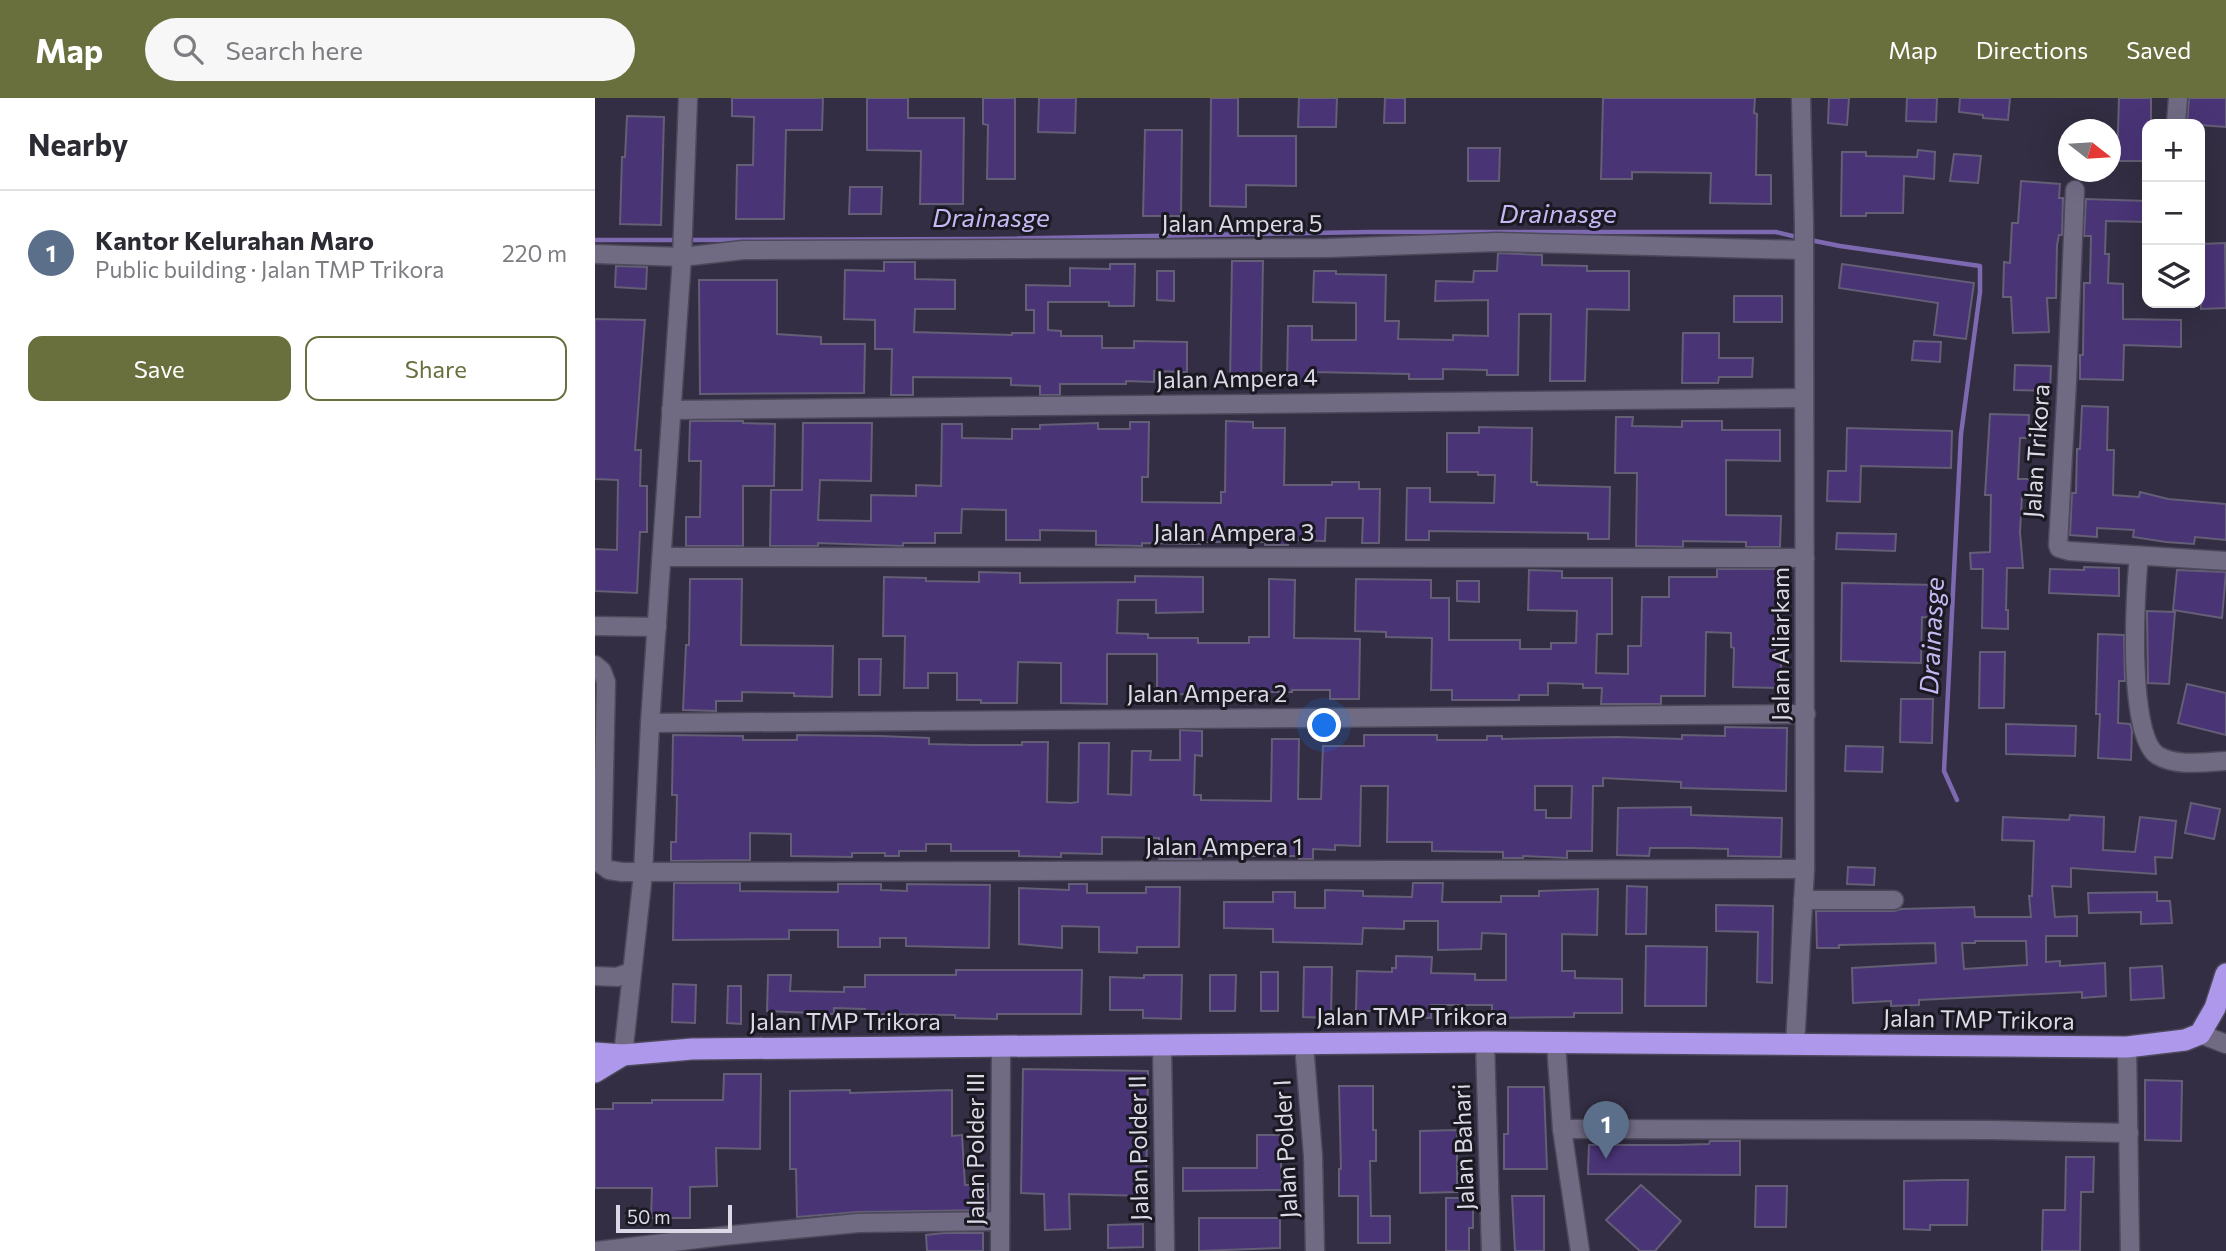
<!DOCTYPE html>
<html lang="en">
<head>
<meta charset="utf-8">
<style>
	:root { --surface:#fff; --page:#f7f7f7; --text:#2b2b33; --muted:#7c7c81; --line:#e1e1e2; --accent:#696f3d }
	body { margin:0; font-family:Commissioner,sans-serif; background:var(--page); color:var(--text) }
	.controls { position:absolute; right:21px; top:21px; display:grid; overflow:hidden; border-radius:14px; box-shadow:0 7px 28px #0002 }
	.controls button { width:63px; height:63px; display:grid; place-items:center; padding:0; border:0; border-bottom:2px solid var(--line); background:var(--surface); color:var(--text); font:35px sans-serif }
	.compass { position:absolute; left:1463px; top:21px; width:63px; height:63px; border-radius:50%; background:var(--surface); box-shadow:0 7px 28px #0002; rotate:107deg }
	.scale { position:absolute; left:21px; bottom:18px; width:116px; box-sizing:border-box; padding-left:7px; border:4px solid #dcd9e7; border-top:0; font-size:19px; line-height:24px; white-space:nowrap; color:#dcd9e7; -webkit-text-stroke:5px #1a1821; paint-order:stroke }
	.you { position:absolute; left:730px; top:628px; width:24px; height:24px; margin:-18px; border:5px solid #fff; border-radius:50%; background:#1a73e8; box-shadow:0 0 0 10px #1a73e833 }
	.badge { display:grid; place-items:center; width:46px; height:46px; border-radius:50%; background:var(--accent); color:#fff; font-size:23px; font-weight:700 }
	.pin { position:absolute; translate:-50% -58px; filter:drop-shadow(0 2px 4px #0008) }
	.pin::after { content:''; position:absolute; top:37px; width:24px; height:21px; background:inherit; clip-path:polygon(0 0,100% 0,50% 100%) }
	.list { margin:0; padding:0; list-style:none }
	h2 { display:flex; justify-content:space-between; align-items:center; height:91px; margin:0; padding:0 28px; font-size:30px }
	h2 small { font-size:23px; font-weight:400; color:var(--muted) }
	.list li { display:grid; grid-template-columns:46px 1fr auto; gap:21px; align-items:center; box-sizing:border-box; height:126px; padding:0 28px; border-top:2px solid var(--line) }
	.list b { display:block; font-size:26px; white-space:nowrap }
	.list p { margin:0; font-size:23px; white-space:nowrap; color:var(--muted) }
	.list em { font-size:23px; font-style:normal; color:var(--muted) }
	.actions { display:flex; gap:14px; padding:21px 28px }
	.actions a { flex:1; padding:16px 0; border:2px solid var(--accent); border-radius:14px; text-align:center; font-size:24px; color:var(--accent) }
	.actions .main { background:var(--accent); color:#fff }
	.icon { flex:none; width:38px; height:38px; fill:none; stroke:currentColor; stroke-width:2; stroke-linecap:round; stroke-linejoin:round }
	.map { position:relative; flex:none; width:1631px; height:1153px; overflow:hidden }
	header { display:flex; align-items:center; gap:42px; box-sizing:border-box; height:98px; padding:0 35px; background:var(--accent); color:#fff }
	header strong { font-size:33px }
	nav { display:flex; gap:38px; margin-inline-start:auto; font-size:24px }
	.search { width:490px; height:63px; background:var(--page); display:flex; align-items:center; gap:18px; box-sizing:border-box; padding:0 24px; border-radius:38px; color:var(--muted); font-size:26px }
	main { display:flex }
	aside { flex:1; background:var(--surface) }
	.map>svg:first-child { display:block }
</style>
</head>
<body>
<header>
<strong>Map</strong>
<div class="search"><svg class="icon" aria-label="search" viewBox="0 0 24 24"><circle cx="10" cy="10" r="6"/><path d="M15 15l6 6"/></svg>Search here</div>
<nav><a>Map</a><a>Directions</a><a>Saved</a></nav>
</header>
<main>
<aside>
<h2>Nearby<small></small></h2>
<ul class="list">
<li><span class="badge" style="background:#5c6f8a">1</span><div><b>Kantor Kelurahan Maro</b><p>Public building · Jalan TMP Trikora</p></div><em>220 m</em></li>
</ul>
<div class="actions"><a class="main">Save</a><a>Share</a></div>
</aside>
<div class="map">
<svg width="1631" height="1153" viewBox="0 0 1631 1153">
	<rect width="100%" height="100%" fill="#332e43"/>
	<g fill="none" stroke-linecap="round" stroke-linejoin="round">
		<g stroke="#7d69b0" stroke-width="4.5">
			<polyline points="0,142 83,142"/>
			<polyline points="92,142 395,141 775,134 1181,134 1206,140"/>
			<polyline points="1215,142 1245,148 1385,168 1385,194 1366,336 1349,673 1362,702"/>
		</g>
	</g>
	<g fill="#493476" stroke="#645e76" stroke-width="2" fill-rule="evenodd">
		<polygon points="137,0 228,0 227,32 191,32 189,121 141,121 142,67 158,67 159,19 137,18"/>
		<polygon points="272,0 313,0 313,20 369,20 368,106 325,106 326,53 272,52"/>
		<polygon points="388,0 420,0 420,81 392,81 393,27 388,26"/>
		<polygon points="444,0 481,0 480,35 443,34"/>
		<polygon points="616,0 643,0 643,38 701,38 701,88 651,87 651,109 615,108"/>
		<polygon points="704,0 742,0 741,29 703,29"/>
		<polygon points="790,0 810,0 810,25 789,25"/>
		<polygon points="1008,0 1160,0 1159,15 1162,16 1161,77 1176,77 1176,106 1115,105 1116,75 1037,74 1037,81 1006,81"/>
		<polygon points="1234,0 1254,0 1252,27 1233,25"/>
		<polygon points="1312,0 1342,0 1341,24 1311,23"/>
		<polygon points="1365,0 1415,0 1413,22 1388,20 1388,17 1364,14"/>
		<polygon points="1524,0 1556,0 1556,26 1552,26 1552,63 1522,63"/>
		<polygon points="1594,0 1631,0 1631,29 1592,26"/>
		<polygon points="32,18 69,19 66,127 25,126 27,59 30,59"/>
		<polygon points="550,32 587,32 586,118 548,118"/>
		<polygon points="873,50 905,50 904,83 873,83"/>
		<polygon points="1323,52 1340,54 1339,81 1309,78 1308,115 1271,115 1271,118 1246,118 1247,54 1271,54 1271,58 1322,59"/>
		<polygon points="1359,56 1386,58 1383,85 1355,83"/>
		<polygon points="1426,83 1465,86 1464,100 1468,100 1467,137 1464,137 1462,147 1461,200 1452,200 1454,234 1418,235 1416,199 1408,199 1409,164 1415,165 1417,125 1423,125"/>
		<polygon points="255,89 287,89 286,116 254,116"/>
		<polygon points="1491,101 1552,103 1552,124 1511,123 1510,156 1514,156 1513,185 1528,186 1528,221 1586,222 1586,249 1529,247 1528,282 1485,281 1485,257 1488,257 1489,185 1495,185 1496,138 1489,138"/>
		<polygon points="1630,145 1631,210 1606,211 1605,146"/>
		<polygon points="903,155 947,157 947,167 992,168 992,173 1034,173 1034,212 992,211 990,283 955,283 956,216 924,216 923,277 892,277 892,272 848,271 848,281 814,281 814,276 717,274 716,284 692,283 693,228 717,228 717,242 761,242 761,205 718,204 719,173 741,173 741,176 791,177 790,223 804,223 803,241 858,242 858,237 893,238 893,202 840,203 841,183 878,184 879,173 902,173"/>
		<polygon points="637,163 668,163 666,284 635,283"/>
		<polygon points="289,164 320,164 320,181 360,182 360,211 320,211 319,234 417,237 417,235 439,235 439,212 431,212 431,187 475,188 475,170 515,171 515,166 540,166 539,208 514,208 514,204 453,204 453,232 466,233 466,238 507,238 507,250 539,250 539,243 592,244 592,274 559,273 559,284 531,283 531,286 465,286 465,297 445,297 445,288 416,287 416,280 318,279 318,297 296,297 297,251 280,251 280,222 249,221 250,172 289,173"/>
		<polygon points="1247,166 1379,185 1371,241 1339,237 1343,205 1244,190"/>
		<polygon points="21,168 52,169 51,191 20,189"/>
		<polygon points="562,173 579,173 579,203 562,202"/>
		<polygon points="104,182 182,182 182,236 226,239 226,246 270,246 269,295 105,296"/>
		<rect x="1139" y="198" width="48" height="26"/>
		<polygon points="0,221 50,222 40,352 46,352 45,388 52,388 52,434 45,434 42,495 0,493 0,451 22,452 23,382 0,381"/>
		<polygon points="1088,235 1124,235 1124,260 1158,260 1157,279 1124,279 1123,285 1087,285"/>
		<polygon points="1319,243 1346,244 1345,264 1317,262"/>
		<polygon points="1420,267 1456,268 1455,293 1419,292"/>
		<polygon points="1487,308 1513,309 1512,352 1519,352 1518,397 1544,399 1545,394 1573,401 1631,406 1631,442 1600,439 1599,446 1571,444 1538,439 1539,432 1502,430 1502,439 1475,437 1477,395 1481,395 1482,351 1485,351"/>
		<polygon points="1395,316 1434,317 1433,340 1425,340 1423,381 1437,381 1436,398 1427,398 1425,434 1428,470 1412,470 1411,512 1413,512 1413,531 1387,530 1388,471 1376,471 1375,455 1395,454 1396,397 1390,397"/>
		<polygon points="1021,319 1038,319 1037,328 1087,329 1087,323 1127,323 1127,332 1185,332 1185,363 1131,362 1131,417 1186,418 1185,449 1151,449 1151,444 1088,443 1088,449 1041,448 1042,375 1020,375"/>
		<polygon points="95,323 148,323 148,325 180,326 179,388 148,388 148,448 91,448 91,419 105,419 106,363 94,363"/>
		<polygon points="631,323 658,324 658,330 690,330 689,387 737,387 737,384 764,384 764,391 785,391 784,445 767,445 768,420 731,420 730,443 693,442 693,447 670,447 670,444 605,444 605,446 547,445 547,448 501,447 501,433 445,432 445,442 411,442 411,412 367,411 366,435 340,435 340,445 308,445 308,448 223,445 223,448 175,448 176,392 207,392 208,325 277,325 276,383 225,382 223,422 276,423 276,397 321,398 321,387 346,388 347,326 367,326 367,340 417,341 417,331 445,331 445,327 503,325 503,331 535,331 535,324 554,324 553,379 547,379 547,404 626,405 626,394 630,394"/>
		<polygon points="884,329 937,330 936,384 942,384 942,387 1015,389 1014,441 993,441 993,435 834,433 834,442 811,442 812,390 835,390 835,404 899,405 900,377 883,377 883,374 852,374 852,335 884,335"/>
		<polygon points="1252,330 1357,333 1356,370 1266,368 1265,404 1232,403 1233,373 1251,373"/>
		<polygon points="1242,435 1301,436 1300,453 1241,451"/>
		<polygon points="1489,469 1524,470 1524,498 1454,495 1455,471 1489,472"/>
		<polygon points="1122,471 1192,471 1192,512 1181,512 1180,558 1186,558 1186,590 1138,589 1139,550 1136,549 1136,535 1111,534 1110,598 1066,598 1066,606 1006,606 1007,590 988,590 988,586 953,585 953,597 924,597 924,602 857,602 857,592 836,592 837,540 791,539 791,534 760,533 761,481 836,482 836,500 854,500 854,542 925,542 925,551 956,551 956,545 981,545 982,513 933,512 934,472 967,473 967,480 1017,480 1017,536 1002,536 1001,575 1033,576 1033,548 1046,548 1047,499 1074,499 1074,479 1122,479"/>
		<polygon points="1582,472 1631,474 1627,520 1578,512"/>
		<polygon points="384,474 425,475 425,485 540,484 540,478 608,479 608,514 561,515 561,502 523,502 522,535 553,536 553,540 603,540 603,545 654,545 654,539 674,539 674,481 700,482 699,540 765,541 764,601 735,601 735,592 697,592 697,594 671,594 671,597 562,596 562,556 512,556 512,606 466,605 466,565 423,564 422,605 386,605 386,602 362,602 362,575 333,575 333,590 309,590 310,538 288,538 289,479 331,480 331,483 384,484"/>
		<polygon points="95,481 147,481 146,547 238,548 237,599 199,598 199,595 147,594 147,603 121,603 121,613 88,612 91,547 94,547"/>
		<polygon points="862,483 884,483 884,504 862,503"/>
		<polygon points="1247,485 1343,487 1342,520 1327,519 1326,565 1246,563"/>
		<polygon points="1552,513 1580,514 1574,586 1553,585"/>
		<polygon points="1503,536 1529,537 1530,583 1524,583 1523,625 1535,626 1537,632 1536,662 1503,660 1505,616 1501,616"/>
		<polygon points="1385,554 1410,554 1409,610 1384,610"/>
		<polygon points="264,561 286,561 285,597 264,597"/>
		<polygon points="1592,586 1631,595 1631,637 1583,625"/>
		<polygon points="1306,601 1338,601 1337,645 1305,644"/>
		<polygon points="1411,626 1481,628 1480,658 1411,656"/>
		<path d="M1130 629 1192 630 1191 693 1086 690V684L1008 680V688H998L997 753H972V760L928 758V760H908V754L837 753V744H792L793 688H766L765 748 740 747V752L718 751V761H704V758H606V761H564V740L507 739V756L466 755V759L424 758V753H356V746H331V753H304V758H290V755H257V759L196 758V736L155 735V762L76 763V744H81L82 697H77L78 637 148 638V642H202V637L285 638 334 640V646L379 647H427V644H453L452 704 476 705 483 704 484 645H514L513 696 536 697 537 653H556L555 662H585V632L607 633V658L600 657 599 697H606V702L676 703 677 641H704L703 701H726L728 648H769V637H842V642H892V638H907V641L1022 639 1087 641V637L1130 638ZM940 688H977L976 720H951V712H940Z"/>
		<polygon points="1251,648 1288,649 1287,674 1250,673"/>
		<polygon points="1596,705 1625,711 1619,741 1590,735"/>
		<polygon points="1096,709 1096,717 1187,720 1186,759 1133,758 1133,751 1095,750 1055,750 1054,758 1022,757 1023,710"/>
		<path d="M1475 717 1509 719 1508 752 1540 754 1545 719 1581 723 1577 760 1560 759 1561 776 1476 770V789L1457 788 1460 819 1482 818V838H1451V864L1465 863V868L1510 865 1511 898 1487 900V894L1324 902V907L1296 908V903L1258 905 1257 870 1341 865 1340 845 1244 847V850H1222L1221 813H1299L1306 811 1379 809 1380 819H1436L1434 798H1437L1439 743 1407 742 1408 719 1474 722ZM1380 843H1431L1432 867 1369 871 1367 845H1380Z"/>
		<polygon points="1253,769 1280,770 1279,787 1252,786"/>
		<polygon points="79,785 145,785 145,793 243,794 243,786 286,786 286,792 312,793 312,786 395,787 394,850 311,848 311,840 285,840 285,849 243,849 243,832 194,832 194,841 78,842"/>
		<polygon points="818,785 848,785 847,804 906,804 906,798 944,798 944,793 1003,791 1002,837 967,836 967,873 980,873 980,880 1027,881 1027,915 979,915 979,919 897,920 897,907 836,907 836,920 796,919 796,913 761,913 762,873 797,874 797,870 801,870 801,858 837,859 836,875 880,876 880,882 911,882 911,836 887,835 886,851 843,852 843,823 809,823 809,831 768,830 767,846 678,844 678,831 629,830 629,804 678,804 678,794 700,794 700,810 730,810 730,792 768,793 768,798 817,799"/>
		<polygon points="474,786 492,786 492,795 551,795 551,789 585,789 584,849 542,849 542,855 504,854 504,829 467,828 467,850 424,846 424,790 474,792"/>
		<polygon points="1032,788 1052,789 1051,836 1031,836"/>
		<polygon points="1562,794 1562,803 1575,803 1577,825 1546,826 1546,814 1494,815 1493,795"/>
		<polygon points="1121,807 1178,808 1177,885 1162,884 1163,834 1121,833"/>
		<polygon points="1051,848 1112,849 1111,908 1050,908"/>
		<polygon points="1567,868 1569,900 1536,902 1535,870"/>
		<polygon points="709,869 737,869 736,920 708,919"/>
		<polygon points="361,872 487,872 486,916 402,916 402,921 360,920 360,917 269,916 270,911 239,910 239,916 172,913 173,877 196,877 195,893 249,894 249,889 270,889 270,877 361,877"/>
		<rect x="666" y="874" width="17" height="39"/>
		<polygon points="549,877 587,877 586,921 548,920 548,912 515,912 515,879 549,880"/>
		<polygon points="615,877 641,877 640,913 615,913"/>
		<polygon points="78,886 101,887 100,925 77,924"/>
		<polygon points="133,888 146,888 146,926 132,925"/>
		<polygon points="428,971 553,973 551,1098 474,1096 475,1131 450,1132 449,1096 426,1095"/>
		<polygon points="129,976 166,976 165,1051 121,1050 122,1088 95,1089 95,1120 56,1120 57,1090 0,1090 0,1011 18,1011 18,1005 57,1005 57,1002 128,1002"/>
		<polygon points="1550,982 1587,983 1586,1043 1550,1042"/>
		<polygon points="744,988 778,988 778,1032 781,1032 781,1063 775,1063 776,1118 795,1118 795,1145 763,1145 763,1098 744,1098 744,1071 746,1071"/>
		<polygon points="913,989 949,989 952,1071 909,1071 909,1036 913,1036"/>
		<polygon points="255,992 255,995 357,992 357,1038 367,1037 370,1087 393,1086 394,1112 263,1114 202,1119 201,1071 195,1071 195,993"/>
		<polygon points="862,1032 862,1094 825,1095 825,1033"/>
		<polygon points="662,1037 685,1037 687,1092 588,1093 588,1070 662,1070"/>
		<polygon points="1115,1043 1145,1043 1145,1077 993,1076 994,1047 1082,1047 1114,1046"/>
		<polygon points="1471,1059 1499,1059 1498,1094 1486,1094 1485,1153 1447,1153 1448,1112 1470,1112"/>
		<polygon points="1348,1082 1373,1082 1372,1127 1335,1127 1335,1132 1309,1131 1309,1083"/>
		<polygon points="1046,1087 1086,1123 1060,1153 1045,1153 1011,1122"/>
		<polygon points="1161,1088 1192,1088 1191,1129 1160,1129"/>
		<polygon points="917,1098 949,1098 949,1153 920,1153"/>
		<polygon points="851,1100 878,1100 878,1130 874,1130 874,1153 851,1153"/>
		<polygon points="604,1120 685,1120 685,1150 604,1153"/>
		<polygon points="548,1126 548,1149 513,1150 513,1127"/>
		<polygon points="349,1135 388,1135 388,1153 332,1153 331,1137"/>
	</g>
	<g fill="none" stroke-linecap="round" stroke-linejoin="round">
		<g stroke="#4d495a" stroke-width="21">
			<g id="minor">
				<polyline points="1581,26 1583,0"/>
				<polyline points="1480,92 1472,283 1463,447 1464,450 1474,453 1631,463"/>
				<polyline points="0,156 87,159 148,152 733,150 902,144 1208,152"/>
				<polyline points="76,312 1209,300"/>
				<path d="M1544 458C1540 494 1532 636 1562 657 1581 669 1610 664 1631 663"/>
				<polyline points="67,459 1210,460"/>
				<polyline points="0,528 62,529"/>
				<polyline points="0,567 7,573 11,584 7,767 14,772 27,774 1210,771"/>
				<polyline points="55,625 1211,616"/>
				<polyline points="1208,802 1299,802"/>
				<polyline points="0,878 22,879 36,874"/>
				<polyline points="1605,936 1631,946"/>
				<polyline points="890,944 896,1153"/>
				<polyline points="961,945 967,1031 985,1153"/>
				<polyline points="567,946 570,1153"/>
				<polyline points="709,946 718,1058 720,1153"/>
				<polyline points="1200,947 1210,771 1209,126 1206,0"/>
				<polyline points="1532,949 1535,1153"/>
				<polyline points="28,957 48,776 55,625 87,159 93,0"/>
				<polyline points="967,1031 1395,1032 1534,1035"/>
				<polyline points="2,1153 128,1138 263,1125 405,1123"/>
				<polyline points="405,1153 406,949"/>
			</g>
		</g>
		<g stroke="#4d495a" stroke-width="24">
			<g id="highway">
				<polyline points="0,955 28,957 97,951 890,944 1532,949 1590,942 1605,936 1620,910 1631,876"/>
				<polyline points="0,974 28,957"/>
			</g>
		</g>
		<use href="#minor" stroke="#706b83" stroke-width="18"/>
		<use href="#highway" stroke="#ae98eb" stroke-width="21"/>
	</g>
	<g text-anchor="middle" stroke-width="6" stroke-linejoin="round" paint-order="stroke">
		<g font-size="24" fill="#dcd9e7" stroke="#1a1821">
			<text x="647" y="134">Jalan Ampera 5</text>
			<text transform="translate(642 281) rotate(-1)" y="8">Jalan Ampera 4</text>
			<text transform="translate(1442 353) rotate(-86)" y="8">Jalan Trikora</text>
			<text x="639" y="443">Jalan Ampera 3</text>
			<text transform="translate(1186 546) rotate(-90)" y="8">Jalan Aliarkam</text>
			<text x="612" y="604">Jalan Ampera 2</text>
			<text x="629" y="757">Jalan Ampera 1</text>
			<text x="817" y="927">Jalan TMP Trikora</text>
			<text transform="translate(1384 922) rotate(1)" y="8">Jalan TMP Trikora</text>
			<text x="250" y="932">Jalan TMP Trikora</text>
			<text transform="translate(869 1049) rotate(-92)" y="8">Jalan Bahari</text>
			<text transform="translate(544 1050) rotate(-91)" y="8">Jalan Polder II</text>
			<text transform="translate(381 1051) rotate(-90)" y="8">Jalan Polder III</text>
			<text transform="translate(691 1051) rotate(-93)" y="8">Jalan Polder I</text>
		</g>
		<g font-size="26" font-style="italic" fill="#c6b8f3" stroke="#1a1821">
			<text x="963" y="125">Drainasge</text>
			<text x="396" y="129">Drainasge</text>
			<text transform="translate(1337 538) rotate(-87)" y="9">Drainasge</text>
		</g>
	</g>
</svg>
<div class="controls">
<button>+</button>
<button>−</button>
<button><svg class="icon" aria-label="layers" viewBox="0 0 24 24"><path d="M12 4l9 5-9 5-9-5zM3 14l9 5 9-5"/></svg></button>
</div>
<svg class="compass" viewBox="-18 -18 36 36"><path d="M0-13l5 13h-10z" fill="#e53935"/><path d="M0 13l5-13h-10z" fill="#7c7c81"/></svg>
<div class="scale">50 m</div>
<div class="you"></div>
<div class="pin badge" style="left:1011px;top:1061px;background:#5c6f8a">1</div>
</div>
</main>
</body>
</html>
